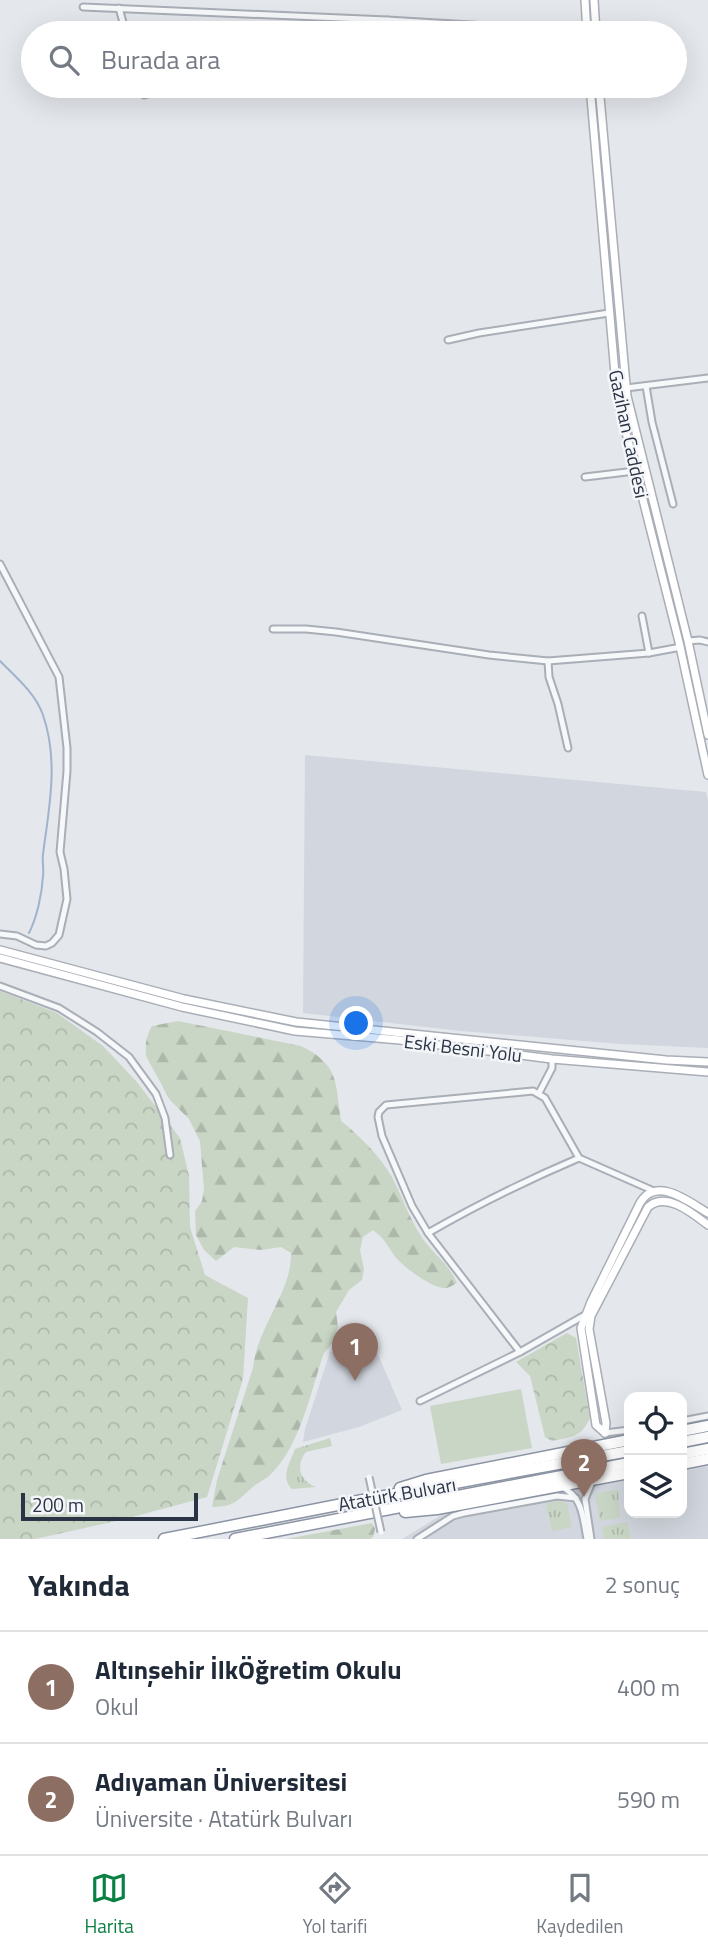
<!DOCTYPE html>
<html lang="tr">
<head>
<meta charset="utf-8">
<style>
	:root { --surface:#fff; --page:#f6f6f7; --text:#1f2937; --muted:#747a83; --line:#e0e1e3; --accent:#0b8043 }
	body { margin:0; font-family:"Titillium Web",sans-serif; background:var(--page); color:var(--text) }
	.controls { position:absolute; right:21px; bottom:21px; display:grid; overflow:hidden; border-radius:14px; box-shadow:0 7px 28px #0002 }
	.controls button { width:63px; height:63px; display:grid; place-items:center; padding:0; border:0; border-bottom:2px solid var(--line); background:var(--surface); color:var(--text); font:35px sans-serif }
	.scale { position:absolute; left:21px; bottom:18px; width:177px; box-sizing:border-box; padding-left:7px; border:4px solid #2b3445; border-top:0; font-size:19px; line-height:24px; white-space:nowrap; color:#2b3445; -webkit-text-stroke:5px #f4f6f9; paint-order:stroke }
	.you { position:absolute; left:357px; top:1024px; width:24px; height:24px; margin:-18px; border:5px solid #fff; border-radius:50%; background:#1a73e8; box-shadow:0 0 0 10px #1a73e833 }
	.badge { display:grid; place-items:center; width:46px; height:46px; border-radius:50%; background:var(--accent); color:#fff; font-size:23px; font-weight:700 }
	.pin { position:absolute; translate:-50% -58px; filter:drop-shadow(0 2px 4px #0008) }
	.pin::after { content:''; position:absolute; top:37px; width:24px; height:21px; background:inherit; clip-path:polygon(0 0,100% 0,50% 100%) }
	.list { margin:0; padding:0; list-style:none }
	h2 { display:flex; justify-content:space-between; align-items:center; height:91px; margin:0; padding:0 28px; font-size:30px }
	h2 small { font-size:23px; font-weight:400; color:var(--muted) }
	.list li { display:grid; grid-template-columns:46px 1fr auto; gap:21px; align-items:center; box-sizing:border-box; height:112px; padding:0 28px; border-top:2px solid var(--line) }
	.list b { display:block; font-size:26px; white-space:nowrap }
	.list p { margin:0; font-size:23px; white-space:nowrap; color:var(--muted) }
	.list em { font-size:23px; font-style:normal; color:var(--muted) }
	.icon { flex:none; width:38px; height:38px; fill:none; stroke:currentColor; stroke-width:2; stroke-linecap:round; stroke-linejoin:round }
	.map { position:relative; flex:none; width:708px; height:1539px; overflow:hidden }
	.search { position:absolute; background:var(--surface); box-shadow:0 7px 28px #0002; left:21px; right:21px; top:21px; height:77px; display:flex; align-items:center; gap:18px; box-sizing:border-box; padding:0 24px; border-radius:38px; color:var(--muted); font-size:26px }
	.sheet { height:315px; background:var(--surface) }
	nav { display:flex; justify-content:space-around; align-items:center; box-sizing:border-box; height:98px; border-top:2px solid var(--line); background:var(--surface); font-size:19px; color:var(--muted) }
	nav a { display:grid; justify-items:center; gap:4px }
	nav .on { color:var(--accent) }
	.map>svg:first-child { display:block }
</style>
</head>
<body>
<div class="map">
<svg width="708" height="1539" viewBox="0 0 708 1539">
	<defs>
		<pattern id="grass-tufts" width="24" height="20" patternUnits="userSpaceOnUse" patternTransform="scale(1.75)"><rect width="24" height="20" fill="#c9d6c5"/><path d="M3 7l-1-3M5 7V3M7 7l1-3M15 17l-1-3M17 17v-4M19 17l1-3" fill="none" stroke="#adb8ab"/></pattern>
		<pattern id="forest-firs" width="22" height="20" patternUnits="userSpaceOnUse" patternTransform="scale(1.75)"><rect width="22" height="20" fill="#c9d6c5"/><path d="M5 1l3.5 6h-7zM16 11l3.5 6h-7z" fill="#adb8ab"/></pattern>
		<pattern id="park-crowns" width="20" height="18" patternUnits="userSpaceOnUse" patternTransform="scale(1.75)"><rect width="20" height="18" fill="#c9d6c5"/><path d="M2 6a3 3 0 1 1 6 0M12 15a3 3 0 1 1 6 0" fill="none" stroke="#adb8ab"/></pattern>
	</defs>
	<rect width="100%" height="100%" fill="#e4e7ec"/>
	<g fill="#d2d6de">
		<polygon points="305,755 706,792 708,801 708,1048 620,1044 461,1031 303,1013"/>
		<polygon points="376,1350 402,1410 359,1427 303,1442 305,1429 330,1352"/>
		<polygon points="708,1466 708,1539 402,1539 443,1514 629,1480 629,1513 682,1513 682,1471"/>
	</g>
	<g fill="url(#grass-tufts)">
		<path d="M330 1438 332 1446 306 1452C295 1466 300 1481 316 1487L292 1489C280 1477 290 1463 295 1449Z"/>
		<polygon points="618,1490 620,1518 600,1521 595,1497 597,1493"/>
		<polygon points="560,1501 567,1504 572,1527 552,1531 546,1503"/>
		<polygon points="627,1522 631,1539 604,1539 602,1527"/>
	</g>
	<g fill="url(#forest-firs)">
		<path d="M178 1021 301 1046C340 1065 335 1083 341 1121 361 1137 379 1155 392 1177 402 1196 409 1218 421 1236 432 1253 449 1264 457 1283 455 1284 448 1288 447 1288 434 1290 407 1269 398 1260 388 1249 387 1240 373 1230L363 1237 360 1250 364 1269 362 1280 349 1290 336 1312 338 1327 333 1342 324 1353C310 1393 300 1448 268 1477 263 1480 258 1483 254 1486 236 1501 237 1506 212 1507L217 1480 253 1368C257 1327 292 1292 291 1253L281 1247 261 1250 234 1247 216 1261 204 1250 196 1235 195 1211 202 1201 204 1189 200 1141 189 1119 170 1100 146 1056C145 1045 146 1036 152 1026Z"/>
		<polygon points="372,1523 375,1529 373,1537 370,1539 286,1539"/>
	</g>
	<g fill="url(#park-crowns)">
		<polygon points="0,991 57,1013 103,1046 136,1081 180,1138 189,1176 190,1227 205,1275 248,1298 243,1379 207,1497 121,1520 35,1539 0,1539"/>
		<path d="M567 1333 576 1338 590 1418C581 1438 571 1437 552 1441L545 1437 530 1376 516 1362Z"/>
	</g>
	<polygon fill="#c9d6c5" points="521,1389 532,1448 441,1464 430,1406"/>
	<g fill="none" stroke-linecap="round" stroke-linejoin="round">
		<path stroke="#9fb4cc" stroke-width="2" d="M0 661C16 677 36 694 43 715 59 761 49 808 43 854 42 861 44 868 43 876 42 894 37 917 29 933"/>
		<g stroke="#a9aeb7" stroke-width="9">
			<g id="street">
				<polyline points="83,7 387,20 587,32"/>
				<polyline points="119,8 126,33"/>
				<polyline points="365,33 387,20"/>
				<polyline points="142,86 144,95 178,86"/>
				<polyline points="448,340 479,333 609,313"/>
				<polyline points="646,386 652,422 673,504"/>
				<polyline points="626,388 708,378"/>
				<polyline points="585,477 635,471"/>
				<polyline points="0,564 59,677 67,748 67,771 60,852 64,869 67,899 59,935 52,943 46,946 36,945 17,936 0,934"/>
				<polyline points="642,616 649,653"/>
				<polyline points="273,629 306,629 336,632 489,655 548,661 649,653 681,647"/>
				<polyline points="688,641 700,640 708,642"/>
				<polyline points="548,661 549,677 558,704 568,748"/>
				<polyline points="0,986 59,1008 97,1032 129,1057 156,1094 165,1118 170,1155"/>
				<polyline points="539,1093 552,1068 552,1059"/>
				<path d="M428 1233C478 1204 525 1181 579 1158L654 1191"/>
				<polyline points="520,1352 428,1233 412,1206 382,1136 378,1117 379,1112 386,1105 533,1091 545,1098 579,1158"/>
				<polyline points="420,1401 520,1352 585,1315"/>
				<polyline points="682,1421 708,1416"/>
				<polyline points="605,1433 629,1430"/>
				<path d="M562 1487C583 1497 583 1519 587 1539"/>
				<polyline points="417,1539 453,1516 464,1513 557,1496 576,1498"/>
				<polyline points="591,1539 585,1499 592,1482"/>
			</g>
		</g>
		<g stroke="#a9aeb7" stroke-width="10">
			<g id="secondary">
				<polyline points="585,0 587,33"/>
				<polyline points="594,0 596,33"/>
				<polyline points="590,86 617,397 679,642 708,775"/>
				<polyline points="599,86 627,396 688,641 708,735"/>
				<polyline points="0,950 184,999 296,1022 666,1060 708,1062"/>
				<polyline points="0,958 182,1007 295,1031 400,1040 552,1059 708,1072"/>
				<path d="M605 1433 596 1425 581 1328 591 1302 640 1203C656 1175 689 1202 708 1213"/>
				<path d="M605 1433 606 1423 589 1329 591 1316 648 1207C666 1191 692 1213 708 1225"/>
			</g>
		</g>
		<g stroke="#8b94a3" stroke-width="13">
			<g id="highway">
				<polyline points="682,1431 708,1426"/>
				<polyline points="682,1442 708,1437"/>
				<polyline points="682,1454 708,1449"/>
				<polyline points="682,1464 708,1459"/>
				<polyline points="400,1488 426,1480 629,1440"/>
				<polyline points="405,1512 437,1509 629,1473"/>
				<polyline points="164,1539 363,1500 629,1451"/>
				<polyline points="235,1539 629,1463"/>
			</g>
		</g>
		<use href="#street" stroke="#f7f8fa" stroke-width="5"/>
		<use href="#secondary" stroke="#fff" stroke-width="7"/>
		<use href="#highway" stroke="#fff" stroke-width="10"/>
		<g stroke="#a9aeb7" stroke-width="9" stroke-linecap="butt">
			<polyline id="street-bridge" points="369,1477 381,1532"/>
		</g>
		<use href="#street-bridge" stroke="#f7f8fa" stroke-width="5"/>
	</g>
	<g text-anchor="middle" stroke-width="5" stroke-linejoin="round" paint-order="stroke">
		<g font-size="19" fill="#2b3445" stroke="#f4f6f9">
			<text transform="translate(629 434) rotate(78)" y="7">Gazihan Caddesi</text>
			<text transform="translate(463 1048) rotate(7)" y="7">Eski Besni Yolu</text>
			<text transform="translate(397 1494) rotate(-10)" y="7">Atatürk Bulvarı</text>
		</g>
	</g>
</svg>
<div class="controls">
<button><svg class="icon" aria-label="locate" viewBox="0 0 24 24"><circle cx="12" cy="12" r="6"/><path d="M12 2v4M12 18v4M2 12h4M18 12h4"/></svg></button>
<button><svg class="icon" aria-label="layers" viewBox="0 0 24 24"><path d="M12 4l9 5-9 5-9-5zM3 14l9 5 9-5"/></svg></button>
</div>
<div class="scale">200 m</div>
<div class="you"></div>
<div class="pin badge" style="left:355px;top:1381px;background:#8d6e63">1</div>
<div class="pin badge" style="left:584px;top:1497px;background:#8d6e63">2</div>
<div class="search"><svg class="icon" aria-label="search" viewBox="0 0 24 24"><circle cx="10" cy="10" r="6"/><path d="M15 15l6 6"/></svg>Burada ara</div>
</div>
<section class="sheet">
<h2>Yakında<small>2 sonuç</small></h2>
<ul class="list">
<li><span class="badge" style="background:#8d6e63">1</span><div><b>Altınşehir İlkÖğretim Okulu</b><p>Okul</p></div><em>400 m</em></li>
<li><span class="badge" style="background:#8d6e63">2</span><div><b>Adıyaman Üniversitesi</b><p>Üniversite · Atatürk Bulvarı</p></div><em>590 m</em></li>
</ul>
</section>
<nav>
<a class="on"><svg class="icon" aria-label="map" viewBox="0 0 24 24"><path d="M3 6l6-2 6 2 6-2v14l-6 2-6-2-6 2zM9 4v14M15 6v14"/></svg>Harita</a>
<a><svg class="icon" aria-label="directions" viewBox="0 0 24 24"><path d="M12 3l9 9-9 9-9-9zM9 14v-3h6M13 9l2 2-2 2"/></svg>Yol tarifi</a>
<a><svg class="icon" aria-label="saved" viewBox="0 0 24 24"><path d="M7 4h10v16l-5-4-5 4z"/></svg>Kaydedilen</a>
</nav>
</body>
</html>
